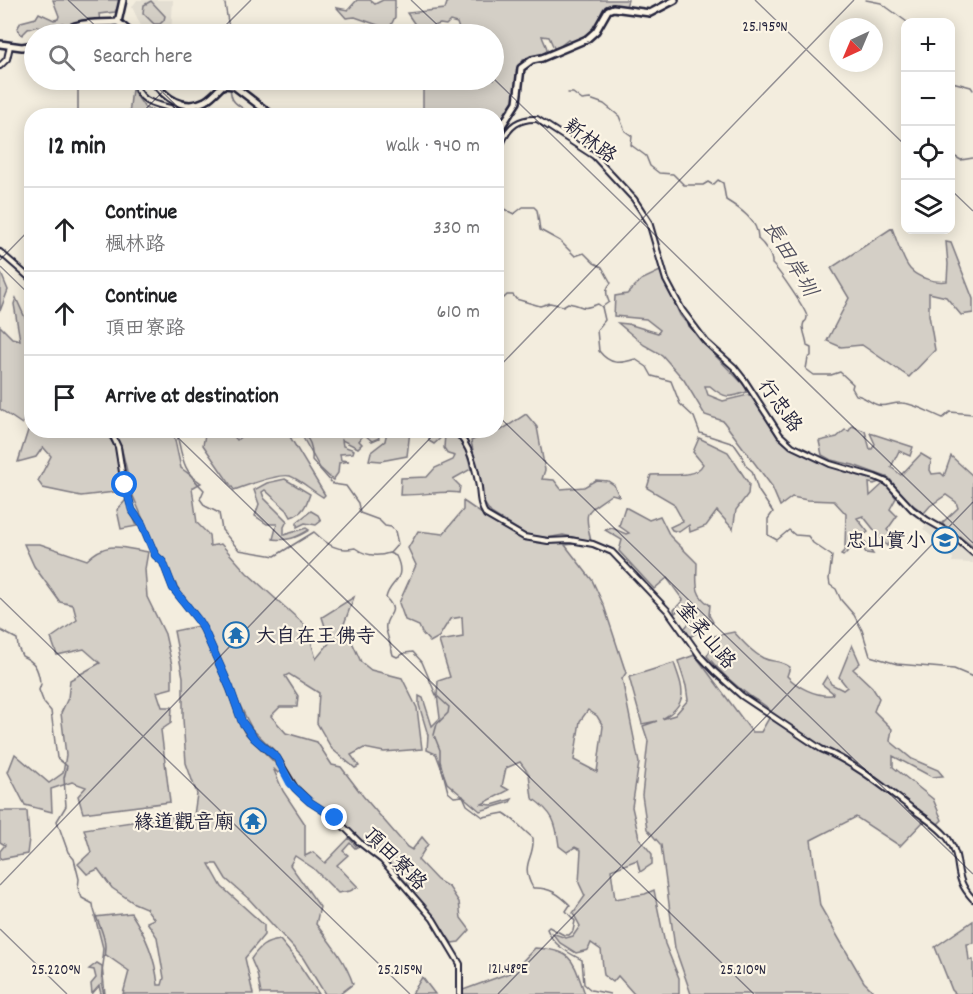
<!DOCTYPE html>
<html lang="en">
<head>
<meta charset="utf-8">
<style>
	:root { --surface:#fff; --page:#f2f2f2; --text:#202124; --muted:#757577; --line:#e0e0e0 }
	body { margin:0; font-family:Dekko,"LXGW WenKai TC",sans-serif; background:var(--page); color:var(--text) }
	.controls { position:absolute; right:18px; top:18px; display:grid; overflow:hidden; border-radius:12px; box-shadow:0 3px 15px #0003 }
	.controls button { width:54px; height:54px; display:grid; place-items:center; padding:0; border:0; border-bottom:2px solid var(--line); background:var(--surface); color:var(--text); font:30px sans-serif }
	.compass { position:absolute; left:829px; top:18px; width:54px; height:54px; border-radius:50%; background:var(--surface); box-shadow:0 3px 15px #0003; rotate:224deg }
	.stop { position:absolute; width:18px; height:18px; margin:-14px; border:4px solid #1a73e8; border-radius:50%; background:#fff }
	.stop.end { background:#1a73e8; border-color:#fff; box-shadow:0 2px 6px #0008 }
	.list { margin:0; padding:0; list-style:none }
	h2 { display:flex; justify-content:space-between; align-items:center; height:78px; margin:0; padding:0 24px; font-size:26px }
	h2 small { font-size:20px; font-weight:400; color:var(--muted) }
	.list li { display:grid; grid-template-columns:39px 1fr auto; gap:18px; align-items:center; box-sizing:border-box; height:84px; padding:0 24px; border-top:2px solid var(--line) }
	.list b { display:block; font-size:22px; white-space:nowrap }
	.list p { margin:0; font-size:20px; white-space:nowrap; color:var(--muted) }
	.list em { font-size:20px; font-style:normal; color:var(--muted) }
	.icon { flex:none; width:33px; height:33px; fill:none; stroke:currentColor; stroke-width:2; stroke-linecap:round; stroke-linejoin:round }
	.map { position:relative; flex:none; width:973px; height:994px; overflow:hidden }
	.search { position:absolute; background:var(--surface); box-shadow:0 3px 15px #0003; left:24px; top:24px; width:480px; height:66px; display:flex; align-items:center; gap:15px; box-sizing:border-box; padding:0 21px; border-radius:33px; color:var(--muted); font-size:22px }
	.panel { position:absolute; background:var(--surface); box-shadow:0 3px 15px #0003; left:24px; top:108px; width:480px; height:330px; border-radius:24px }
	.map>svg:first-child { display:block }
</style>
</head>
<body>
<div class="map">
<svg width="973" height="994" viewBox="0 0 973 994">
	<rect width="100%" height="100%" fill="#f3edde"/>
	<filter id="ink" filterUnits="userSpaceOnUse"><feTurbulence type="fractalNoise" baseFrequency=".0167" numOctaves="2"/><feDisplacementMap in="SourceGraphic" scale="12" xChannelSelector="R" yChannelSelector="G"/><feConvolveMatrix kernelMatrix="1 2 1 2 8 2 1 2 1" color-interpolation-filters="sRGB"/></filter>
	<g filter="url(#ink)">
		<g fill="#e3ded2">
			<polygon points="137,0 173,0 171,34 151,33 151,34 134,34 141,26 132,7"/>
			<polygon points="928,523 949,534 973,556 973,563 952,562 953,558 938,552 941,545 923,529"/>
		</g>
		<g fill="#d4cfc6" stroke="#7b7880" stroke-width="1.5" fill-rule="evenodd">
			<path d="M53 0H121L115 12 99 14 100 21 82 20 68 27 63 23C56 25 52 32 45 33L38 26 28 29 22 35 19 32 18 27 21 22 36 18 39 13 54 20 58 19 59 16Z"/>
			<polygon points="357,0 370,0 375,4 383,0 395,0 395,17 389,29 355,17 346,18 337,8 348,10"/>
			<path d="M448 0H628L625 10 612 4 603 9 591 35H585L576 44 568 40 559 47 554 48 549 37 542 36C544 44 550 48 545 56L528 57 523 60 517 93 518 107 497 131 496 116 423 115V89L428 84 433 87 434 80H470L472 86H479L484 80H494V34H464L460 32 457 23 450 21 446 25 440 24 431 27V34H417L418 29 407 13 445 9Z"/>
			<polygon points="151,1 165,16 164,20 160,24 154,24 143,13 144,5"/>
			<polygon points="132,89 145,108 165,115 129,115"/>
			<path d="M892 228C896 239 903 261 910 269 918 278 935 283 947 281L948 264 946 242 951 243 973 299V313L961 315 946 297 929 293V315L935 350 909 377 862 345 841 347 827 341 849 298 831 268Z"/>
			<polygon points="0,271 8,290 0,311"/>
			<path d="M660 271 680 315 700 340 746 387 747 392C729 398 725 399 710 386H705L708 395 723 401 752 394 777 436 784 443 843 471 879 482 874 484 869 483 870 496 883 484 887 485 896 498 890 509 897 516 887 530 894 537 887 546 863 516 857 518 868 532 861 537 873 554 866 553 857 537 854 545 843 556 841 554 849 546H845L846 514 834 501 807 500 792 497 780 506 771 485 723 421 705 415 684 380 662 355 644 345 618 323 628 324 658 333 660 330 646 319 614 316 615 296 627 294 641 280Z"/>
			<polygon points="16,298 32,333 31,404 22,424 0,409 0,326 12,338 20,340 14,304"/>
			<path d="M526 414 537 427 545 470 542 479 554 480 561 489 584 487 596 480 608 481 614 485 619 496 612 494C586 513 583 508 591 541L563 535 547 538 525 534 491 513 484 503 471 441 486 433V431L496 430 497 428 500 431Z"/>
			<polygon points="31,421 32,430 104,431 115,446 123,491 81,496 43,488 38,481 51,456 43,447 36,457 18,462"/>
			<polygon points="852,426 865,431 870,449 872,449 875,444 870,433 913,447 910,456 899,451 891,467 901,475 921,454 931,460 930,470 932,474 941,473 944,476 951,456 973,476 973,547 942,523 958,508 956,502 946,495 930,506 924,513 905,499 889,478 853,465 831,460 822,455 819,441 837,437 845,430 849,431"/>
			<path d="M206 430 229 431 237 440 248 430 378 431 379 438 372 441 364 434 359 441 362 444 358 448 342 440 343 446 354 450 353 453 340 454 341 460 349 461 339 463 338 473 333 480 320 468 302 436 290 437 322 490 325 495 323 497C312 491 301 480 290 476 278 473 246 486 234 490L203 445Z"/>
			<path d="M111 431H173L181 468 201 483 192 488 197 523 209 535 210 546 221 544 247 573 306 626 304 627 309 634 316 659 330 642 322 617 354 597 344 624 361 662 371 670 402 678 417 708 422 749 384 752 364 748 351 755 359 766 355 768 332 749 317 723 319 693 289 674 285 676 298 696 297 707H280L271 716 286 733 317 742 332 765 341 767 363 796 407 847 412 850 422 837 428 844 418 860 437 880 449 887 459 902 461 918 470 930 459 942 452 943 407 883 336 816 312 800 297 785 279 755 252 729 208 643 244 732 282 770 278 773 273 768 283 791 305 824V856L313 852 325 863 349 838 357 847 355 848 350 843 343 851 348 855 337 865 358 887 350 891 338 893 313 868 295 856 290 865 320 907 316 924C330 942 346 962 353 984L340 994H325L303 958 249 899 226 879 217 864H209L222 887 264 925V935L245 958 253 994H123L129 971 106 955 102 958 103 948 95 917 131 913C146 936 155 957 158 985H162L164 978 157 937 147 922 154 919 146 908 134 903 112 888 98 869 87 874 78 864 91 852 84 829 172 816 177 827 194 815 197 794 186 763 183 719V677L174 631 198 626 201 629 155 547 133 496 121 446Z"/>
			<polygon points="387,431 410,431 407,456 381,461 369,460 371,452 385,441"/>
			<path d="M436 431H450L464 444 471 469 453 479 460 486 459 493C446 490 417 496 400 495L401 478 427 477 435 468 453 460 455 456 448 454 444 448 445 434 434 444 429 441V436Z"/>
			<path d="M699 438 728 452 749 484 748 494 736 510 733 529 717 511 706 526 690 532 689 525 679 532 672 530 670 527 683 521 673 503 647 488 651 475C666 473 695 480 703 464L693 452Z"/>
			<path d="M285 479 310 494C306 506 303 513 291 517L287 510 265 490 262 492 264 498 287 521 284 527V535L306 528 309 530C296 538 288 541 273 539L277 524H267L255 516 259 504 254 490 267 483Z"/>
			<polygon points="126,500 137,526 121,529 117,510"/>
			<path d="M463 501C482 513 501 530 522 538 537 544 558 543 573 542L574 544 565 545 592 580 604 606 626 673 622 679 639 763 632 807 639 838 652 854V864L640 872 637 860 611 870 615 899 645 894 654 890 665 944 679 978V994H634L618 976 613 982 604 975 601 950 591 943 588 950 576 953 560 943 552 933 566 938 573 936 580 926 573 913 585 896 579 883 581 850 575 847 567 852 559 846C556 821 553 813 532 798L529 774 520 762 506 768 502 786 509 790 482 804 492 805 512 799 510 802 480 811 447 783 436 754 427 750 428 735 419 705V696L423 698 432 726 440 718 437 695 438 681 450 677 439 641 463 637 462 617 450 619 439 637 430 642 422 633 419 626 405 620 399 603 416 565 408 548 418 531 443 534 463 510ZM588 710 597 716 603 726 597 772 574 760 580 721Z"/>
			<path d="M625 507 649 520 660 516 670 536 697 563C697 582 693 594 710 605L709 615 713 622 690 637 684 629 689 623 679 610 675 613 674 610 683 600 667 578 654 589 619 551 622 540 605 530 612 528 626 534 629 533 619 526Z"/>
			<polygon points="311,511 318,515 321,521 316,525 305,523 297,527 297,522"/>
			<path d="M24 544H40L87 560C108 540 121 548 148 552L145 569 147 597 165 634 172 665V688L157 692 162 707H172L171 723 161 730 170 802 83 813 78 796 86 787 72 782 51 789 52 812 25 805 8 772 15 754 49 783 63 773 66 755 61 713 68 698 70 680 100 663 84 649 57 655 51 638 77 620 73 605 60 602 34 566Z"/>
			<path d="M734 632C743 642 752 652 763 658 773 663 778 659 790 667L787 676C797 687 816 697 832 695L833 693 822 684 827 676 831 684 843 690 847 687 839 677 852 645 860 663 853 669 872 687 879 698 874 711 892 729 890 741 912 759 938 770 943 776 932 777 893 756V767L933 799 942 820 938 824 923 822 900 846 856 817 811 840 820 906 864 982 876 994H691L675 948 661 845 647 829 642 795 648 741 643 726 657 721 642 724 629 677 674 663C683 689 690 703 662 719L675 715 688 700 686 686 678 661 695 655 752 732H761L772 713C766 704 758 702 750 696 733 684 719 671 707 656L715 641 714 636Z"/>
			<polygon points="0,811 27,811 29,839 27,854 0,859 0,851 5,845 0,842"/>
			<polygon points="973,921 973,943 967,944 969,960 973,960 973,994 956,994 952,990 935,947"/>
			<path d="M280 940 294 957 319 994H261L257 973 251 959C259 947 265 942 280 940Z"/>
			<path d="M535 948C574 950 573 961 585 994H463V990L512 972Z"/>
			<polygon points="97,963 102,966 105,994 101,994 99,986 92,994 91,984 96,978 94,970 89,969"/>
			<polygon points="422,977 435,994 412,994"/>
		</g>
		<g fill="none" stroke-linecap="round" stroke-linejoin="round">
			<g stroke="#75727b" stroke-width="1.5">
				<polyline points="866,0 881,3 907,22"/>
				<polyline points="225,4 230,34"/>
				<polyline points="950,79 952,82 971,87 973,90"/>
				<path d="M230 80C230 107 235 100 252 116"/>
				<path d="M568 93H573L582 100 590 99 604 104 619 116 625 131 632 136 631 145 646 156 650 166 659 173 673 174 684 185H703L708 182 713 185 718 180 723 183 726 200C739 208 759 221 758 239 764 244 773 256 772 264 778 269 807 311 807 317 806 325 804 318 803 326 803 332 807 340 807 346L811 348V356L808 358 806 369 814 375H831L840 372 853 384 852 388 856 395C865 396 869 403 878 405 886 407 894 402 902 403 916 404 930 413 943 418L950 412 973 414"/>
				<polyline points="905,99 906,100"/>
				<polyline points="78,116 78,87 84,80"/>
				<polyline points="950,154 961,160 973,158"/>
				<path d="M496 205 514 214 523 207H534L537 210 540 230 560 241 575 256 584 253 594 263 602 267 611 283C605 289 606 295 609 302L602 307 605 320 597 330 599 351C610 365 620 364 635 359L647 367 652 376 671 381 680 404 694 417 700 433 734 444 741 454 746 466 752 471 758 490 773 512 768 519V535L777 540 789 530 795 535 808 536 813 543 832 556 829 579 830 585 836 589 841 600 854 615 862 630 870 656 897 664 954 669 973 677"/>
				<path d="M496 298H504L507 295H513L516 299 540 306 550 303 563 306 568 303C588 306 577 311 598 304L602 307"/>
				<path d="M176 430C183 459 181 468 204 490L200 499 205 506 219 513 222 530 239 550 275 556 314 532C328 545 337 552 355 548 366 556 377 557 389 553L396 556C408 581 389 581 386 598 402 615 383 614 386 630 387 634 392 651 393 655L397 657 405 653 413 652 422 662 436 695 449 707 448 713 437 724 434 735 440 750V761L448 792 454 797 463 796 467 805 483 817 504 813C516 820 521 829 533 838 535 859 519 863 533 888 549 887 559 894 570 905L566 911 575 921 573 931 569 935H564L549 927 547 929C553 945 567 952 582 960L584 984 591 990 610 994"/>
				<path d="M300 430C310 440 313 446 312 460L333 484 346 486 358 503 360 513 379 520 385 526 391 527 395 531 398 544 390 553"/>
				<path d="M0 630 17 639 18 647 22 656C35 662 38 668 40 682"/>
				<path d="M41 684 39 690 44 703 51 711 57 758 67 766 64 778 66 806 57 821 68 852 74 859 79 879 78 888 82 898 93 904C94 918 105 931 105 946 105 963 98 977 104 994"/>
			</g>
			<g stroke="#22223b" stroke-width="8">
				<g id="minor">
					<polyline points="0,66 7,59 10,46"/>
					<path d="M134 80C139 101 150 103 170 108L176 116"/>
					<path d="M496 144 502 142C509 126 519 118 537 119L594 156 634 199 649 222 666 280 682 310 706 342 734 367 745 381 780 435 792 446 830 464 875 477 887 482 912 509 927 520 950 533 973 553"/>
					<polyline points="0,252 32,280"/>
					<polyline points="110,430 118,447 122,472 132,510 142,524 155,555 163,562 173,588 198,620 204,630 230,688 242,722 254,738 277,758 295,788 310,802 335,818 360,843 382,860 433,919 460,964 460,994"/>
					<path d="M455 430C470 446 475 465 479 487 480 497 480 506 486 515L524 537 548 541 570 540 593 544 612 552 668 611 700 656 715 672 742 696 821 749C855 763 885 788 914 810 926 819 941 828 949 840 964 863 951 876 973 899"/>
				</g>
			</g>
			<g stroke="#22223b" stroke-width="10">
				<g id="major">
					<polyline points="118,22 123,0"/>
					<path d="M59 34C80 20 94 24 118 22L132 34"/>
					<polyline points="0,44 22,47 34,45"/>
					<path d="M153 80C164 98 184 112 205 101 212 97 217 91 223 85L234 86 273 116"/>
					<polyline points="496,135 517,102 521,68 532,60 542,58 587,39 596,31 608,10 613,8 650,13 675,0"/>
				</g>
			</g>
			<use href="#minor" stroke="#fcf5e5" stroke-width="4"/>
			<use href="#major" stroke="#fcf5e5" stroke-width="5"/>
		</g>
	</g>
	<g fill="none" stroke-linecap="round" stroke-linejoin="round" filter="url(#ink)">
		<polyline stroke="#1a73e8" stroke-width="8" points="125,485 132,510 142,524 155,555 163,562 173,588 198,620 204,630 230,688 242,722 254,738 277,758 290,783 302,795 310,802 335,818"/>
	</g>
	<path fill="none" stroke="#22223b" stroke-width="1.5" stroke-opacity="0.45" d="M68 0 104 34M411 0 447 34M755 0 906 146M217 34 251 0M494 79 973 543M150 80 187 116M139 116 174 80M950 189 973 211M0 260 32 227M0 266 32 297M496 370 854 0M496 414 973 874M170 430 754 994M0 598 410 994M0 885 438 430M0 929 67 994M498 994 973 502"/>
	<defs>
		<g id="school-ring" transform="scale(1.35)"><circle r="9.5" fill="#fcf5e5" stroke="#1f6fb2" stroke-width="1.5"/><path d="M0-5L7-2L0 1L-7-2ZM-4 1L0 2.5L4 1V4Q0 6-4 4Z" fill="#1f6fb2"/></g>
		<g id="temple-ring" transform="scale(1.35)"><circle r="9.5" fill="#fcf5e5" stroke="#1f6fb2" stroke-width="1.5"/><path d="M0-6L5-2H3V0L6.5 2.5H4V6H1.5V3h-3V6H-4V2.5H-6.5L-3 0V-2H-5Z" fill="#1f6fb2"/></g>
	</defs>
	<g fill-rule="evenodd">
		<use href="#school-ring" x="945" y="540"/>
		<use href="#temple-ring" x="236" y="635"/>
		<use href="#temple-ring" x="253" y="821"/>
	</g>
	<g text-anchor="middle" stroke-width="4.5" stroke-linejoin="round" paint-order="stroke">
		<g font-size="20" fill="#22223b" stroke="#fcf5e5">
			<text transform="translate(591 140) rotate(37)" y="7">新林路</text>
			<text transform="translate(781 405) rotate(54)" y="7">行忠路</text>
			<text transform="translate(707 635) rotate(50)" y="7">奎柔山路</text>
			<text transform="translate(396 858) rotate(45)" y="7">頂田寮路</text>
		</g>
		<g font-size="20" fill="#22223b" stroke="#fcf5e5" text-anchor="end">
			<text x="926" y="547">忠山實小</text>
			<text x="256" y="642" text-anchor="start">大自在王佛寺</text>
			<text x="234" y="828">緣道觀音廟</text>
		</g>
		<g font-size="21" font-style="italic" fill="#525160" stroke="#fcf5e5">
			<text transform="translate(791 258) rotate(59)" y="7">長田岸圳</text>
		</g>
	</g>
	<g font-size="15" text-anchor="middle" fill="#22223b" stroke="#fcf5e5" stroke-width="4.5" stroke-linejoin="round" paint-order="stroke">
		<text x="765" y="31">25.195°N</text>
		<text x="508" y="973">121.48°E</text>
		<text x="56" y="974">25.220°N</text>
		<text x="400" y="974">25.215°N</text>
		<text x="743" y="974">25.210°N</text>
	</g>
</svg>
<div class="controls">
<button>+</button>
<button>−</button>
<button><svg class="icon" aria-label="locate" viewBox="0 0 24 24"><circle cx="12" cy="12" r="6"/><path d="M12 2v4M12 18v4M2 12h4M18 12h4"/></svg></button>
<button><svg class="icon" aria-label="layers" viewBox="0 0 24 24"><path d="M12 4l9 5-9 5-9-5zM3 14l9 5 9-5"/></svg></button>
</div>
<svg class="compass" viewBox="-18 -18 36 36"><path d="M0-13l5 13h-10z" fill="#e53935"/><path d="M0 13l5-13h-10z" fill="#757577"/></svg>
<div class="stop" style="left:125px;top:485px"></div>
<div class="stop end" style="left:335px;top:818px"></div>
<div class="search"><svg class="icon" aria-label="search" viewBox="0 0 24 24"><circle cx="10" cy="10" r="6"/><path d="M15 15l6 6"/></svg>Search here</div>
<section class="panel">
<h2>12 min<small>Walk · 940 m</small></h2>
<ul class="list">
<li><svg class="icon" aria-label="ahead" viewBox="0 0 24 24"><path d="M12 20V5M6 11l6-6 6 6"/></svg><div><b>Continue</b><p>楓林路</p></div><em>330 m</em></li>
<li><svg class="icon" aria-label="ahead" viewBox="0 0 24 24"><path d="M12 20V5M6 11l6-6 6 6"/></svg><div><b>Continue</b><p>頂田寮路</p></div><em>610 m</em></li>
<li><svg class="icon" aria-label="arrive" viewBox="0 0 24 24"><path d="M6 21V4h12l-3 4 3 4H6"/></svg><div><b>Arrive at destination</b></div></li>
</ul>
</section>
</div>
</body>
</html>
